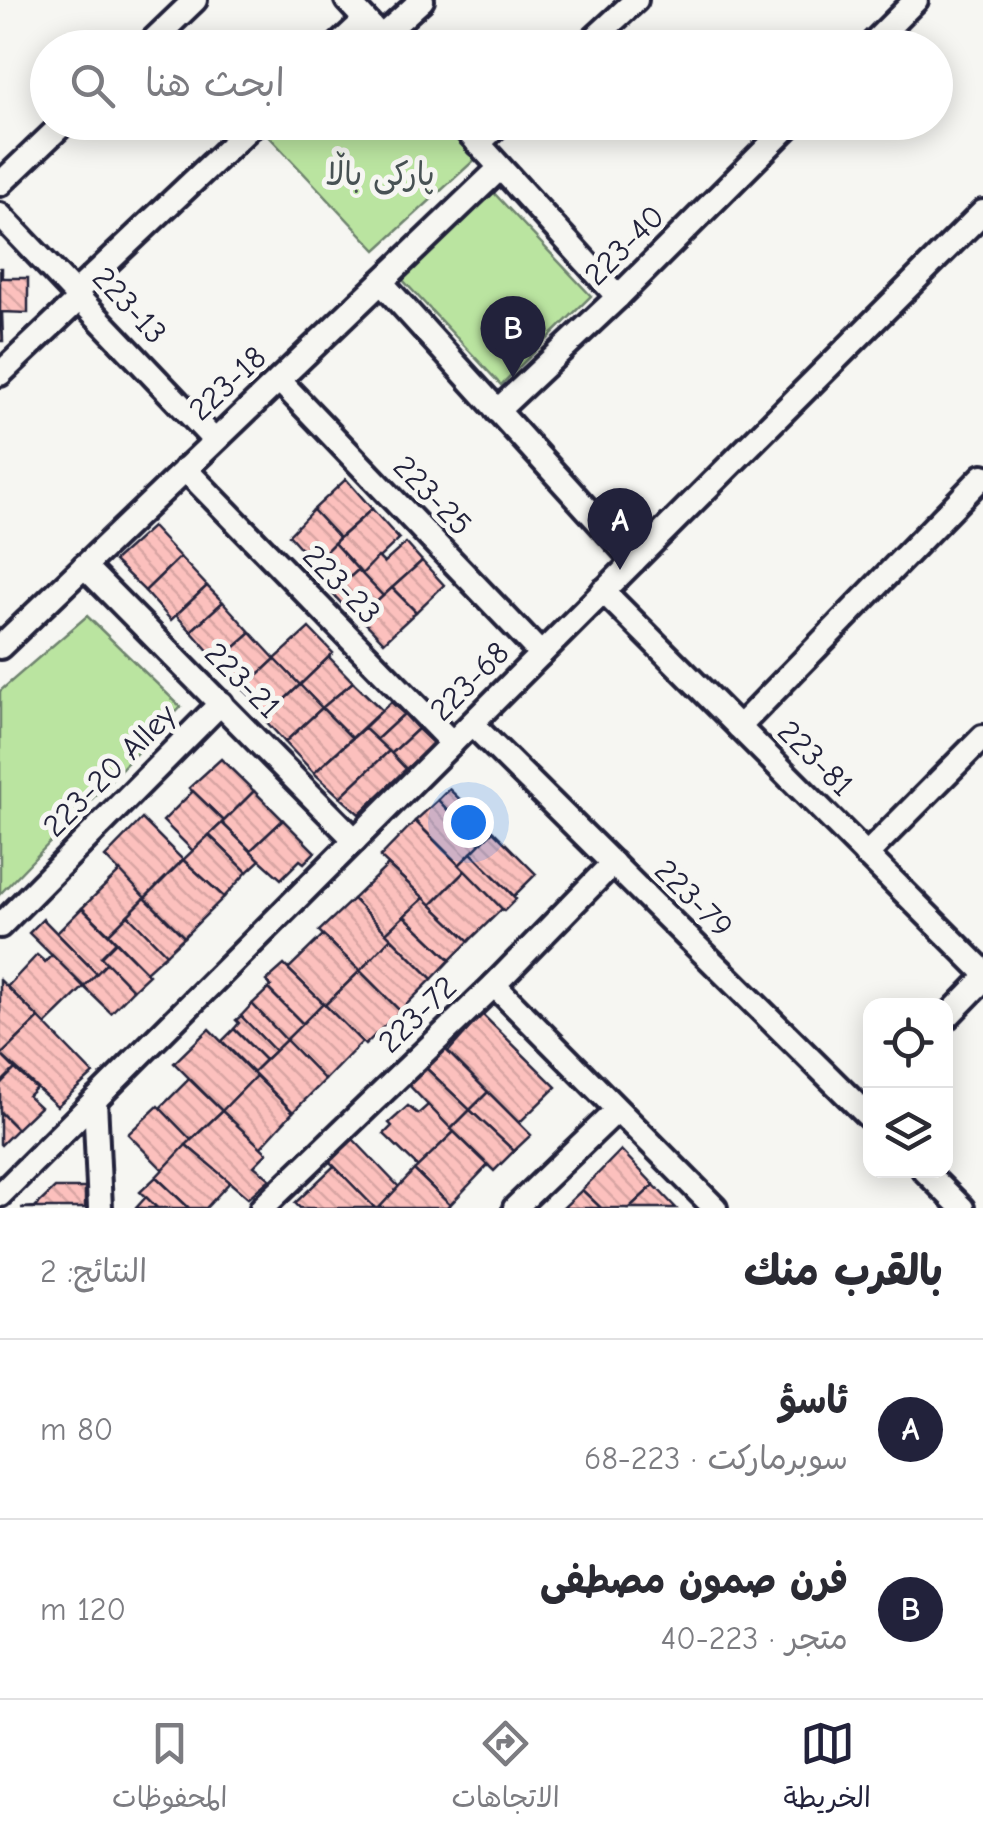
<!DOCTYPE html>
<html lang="ar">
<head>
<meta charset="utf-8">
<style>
	:root { --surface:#fff; --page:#f2f2f3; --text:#2b2b33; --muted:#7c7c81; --line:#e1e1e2; --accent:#22223b }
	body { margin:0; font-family:"Comic Neue","Playpen Sans Arabic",sans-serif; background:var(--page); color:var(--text); direction:rtl }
	.controls { position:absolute; right:30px; bottom:30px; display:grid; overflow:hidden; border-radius:20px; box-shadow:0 5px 25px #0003 }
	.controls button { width:90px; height:90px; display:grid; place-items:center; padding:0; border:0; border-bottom:2px solid var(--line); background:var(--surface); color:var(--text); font:50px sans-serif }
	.you { position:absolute; left:468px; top:822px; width:35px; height:35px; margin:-25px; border:8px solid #fff; border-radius:50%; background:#1a73e8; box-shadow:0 0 0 15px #1a73e833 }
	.badge { display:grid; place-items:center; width:65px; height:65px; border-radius:50%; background:var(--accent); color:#fff; font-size:32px; font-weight:700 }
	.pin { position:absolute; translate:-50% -82px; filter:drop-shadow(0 2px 5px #0008) }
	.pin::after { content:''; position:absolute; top:52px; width:35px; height:30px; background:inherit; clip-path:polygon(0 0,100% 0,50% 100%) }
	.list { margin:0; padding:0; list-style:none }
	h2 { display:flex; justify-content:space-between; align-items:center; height:130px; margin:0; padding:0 40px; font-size:42px }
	h2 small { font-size:32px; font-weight:400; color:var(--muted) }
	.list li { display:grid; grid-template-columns:65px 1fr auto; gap:30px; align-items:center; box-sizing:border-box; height:180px; padding:0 40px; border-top:2px solid var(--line) }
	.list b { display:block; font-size:38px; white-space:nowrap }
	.list p { margin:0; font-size:32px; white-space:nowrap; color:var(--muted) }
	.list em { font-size:32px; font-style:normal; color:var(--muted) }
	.icon { flex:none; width:55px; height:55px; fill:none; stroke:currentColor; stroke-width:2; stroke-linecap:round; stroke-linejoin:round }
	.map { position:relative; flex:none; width:983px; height:1208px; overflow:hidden; direction:ltr }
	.search { position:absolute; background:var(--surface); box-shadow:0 5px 25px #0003; left:30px; right:30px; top:30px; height:110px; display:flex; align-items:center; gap:25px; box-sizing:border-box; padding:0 35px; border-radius:55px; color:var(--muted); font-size:38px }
	.sheet { height:490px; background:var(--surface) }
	nav { display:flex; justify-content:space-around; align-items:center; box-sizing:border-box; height:140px; border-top:2px solid var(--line); background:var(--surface); font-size:28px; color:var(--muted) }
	nav a { display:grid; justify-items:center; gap:5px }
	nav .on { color:var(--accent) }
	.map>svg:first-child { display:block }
</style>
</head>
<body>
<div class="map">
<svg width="983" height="1208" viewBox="0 0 983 1208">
	<defs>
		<pattern id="building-back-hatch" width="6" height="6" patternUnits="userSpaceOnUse" patternTransform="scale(2.5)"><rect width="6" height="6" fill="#fcc0bd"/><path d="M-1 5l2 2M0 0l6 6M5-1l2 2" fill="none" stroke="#d8a5a3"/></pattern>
	</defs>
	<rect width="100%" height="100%" fill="#f6f6f2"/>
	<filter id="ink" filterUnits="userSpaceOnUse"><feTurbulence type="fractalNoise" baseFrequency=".01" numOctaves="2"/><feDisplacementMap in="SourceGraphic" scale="20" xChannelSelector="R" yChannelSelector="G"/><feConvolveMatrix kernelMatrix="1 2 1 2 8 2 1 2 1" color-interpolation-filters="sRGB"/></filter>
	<g filter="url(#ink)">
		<g fill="#bae4a0" stroke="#6e836e" stroke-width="2.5">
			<polygon points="271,122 449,123 480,155 376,250 263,130"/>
			<polygon points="493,192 591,296 501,385 401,278"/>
			<polygon points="87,616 181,707 0,894 0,691"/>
		</g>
		<g fill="url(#building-back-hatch)" stroke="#22223b" stroke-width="2.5">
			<polygon points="0,268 2,268 2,278 28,278 28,313 2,312 3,341 0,341"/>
			<polygon points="346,479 372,509 339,538 313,510"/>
			<polygon points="372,509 399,539 362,574 334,543"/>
			<polygon points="313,510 339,538 314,563 289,535"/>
			<polygon points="152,527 180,557 145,591 114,561"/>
			<polygon points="334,543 358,570 335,591 311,566"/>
			<polygon points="406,543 422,561 383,596 362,574 378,557 384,563"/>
			<polygon points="180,557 207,586 171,620 145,591"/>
			<polygon points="422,561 444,585 416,612 392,588"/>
			<polygon points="358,570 383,596 360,617 347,602 343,605 332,593"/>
			<polygon points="207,586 223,602 191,631 176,615"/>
			<polygon points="392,588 416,612 384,642 360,617"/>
			<polygon points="223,602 251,633 218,662 191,631"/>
			<polygon points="309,628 333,653 300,685 275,659"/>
			<polygon points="251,633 275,659 243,689 218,662"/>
			<polygon points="329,657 353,682 322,708 300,685"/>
			<polygon points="275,659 300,685 269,714 243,689"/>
			<polygon points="353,682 382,710 352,738 322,708"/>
			<polygon points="300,685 322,708 285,742 264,719"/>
			<polygon points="391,702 404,714 376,740 364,728"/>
			<polygon points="322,708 352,738 314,773 285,742"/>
			<polygon points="404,714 418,729 391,754 376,740"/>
			<polygon points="364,728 389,751 340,797 314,773"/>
			<polygon points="418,729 434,744 406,769 391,754"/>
			<polygon points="389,751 406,769 359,814 340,797"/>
			<polygon points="221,759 254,791 224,821 189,788"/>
			<polygon points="449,789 493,831 480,845 438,800"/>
			<polygon points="193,791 224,821 193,851 163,821"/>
			<polygon points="254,791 283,820 250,851 222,823"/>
			<polygon points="438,800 480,845 459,865 415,821"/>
			<polygon points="142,819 183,860 145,898 105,857"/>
			<polygon points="283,820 315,852 304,863 300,860 281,879 250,851"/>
			<polygon points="415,821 465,871 431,905 380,857"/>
			<polygon points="222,823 260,860 247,872 209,835"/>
			<polygon points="493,831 536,874 514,896 471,853"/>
			<polygon points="209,835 247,872 224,897 183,860"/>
			<polygon points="471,853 516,899 504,911 459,865"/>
			<polygon points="183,860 224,897 184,937 145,898"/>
			<polygon points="388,865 424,898 386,933 353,899"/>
			<polygon points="120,871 145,898 109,934 82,908"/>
			<polygon points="465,871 502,909 469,941 431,905"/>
			<polygon points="145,898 184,937 166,954 128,915"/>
			<polygon points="424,898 469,941 450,960 404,916"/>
			<polygon points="353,899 391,938 360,971 319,931"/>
			<polygon points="82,908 116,942 101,957 107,963 97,974 57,933"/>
			<polygon points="128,915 166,954 146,972 109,934"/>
			<polygon points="404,916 450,960 432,979 386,933"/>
			<polygon points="43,919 97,974 84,987 29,933"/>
			<polygon points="323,935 360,971 325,1005 288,969"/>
			<polygon points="391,938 432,979 400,1011 360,971"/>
			<polygon points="116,942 149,975 133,990 101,957"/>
			<polygon points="37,955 45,962 52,955 84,987 45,1025 7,987"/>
			<polygon points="107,963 133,990 111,1013 84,987"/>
			<polygon points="284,965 323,1003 303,1024 268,989 271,986 266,981"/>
			<polygon points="360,971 400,1011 365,1045 325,1005"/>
			<polygon points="0,980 39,1018 1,1055 0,1054"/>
			<polygon points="268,989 303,1024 286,1040 252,1004"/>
			<polygon points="323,1003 362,1042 325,1080 286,1040"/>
			<polygon points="252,1004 286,1040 275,1051 241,1016"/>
			<polygon points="482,1014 556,1087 519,1123 448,1052"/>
			<polygon points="241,1016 275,1051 265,1060 234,1029 239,1023 236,1020"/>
			<polygon points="39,1018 93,1074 57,1106 1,1055"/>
			<polygon points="209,1029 256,1076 222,1111 174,1063"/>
			<polygon points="234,1029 265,1060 253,1072 222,1041"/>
			<polygon points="286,1040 325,1080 293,1112 253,1072"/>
			<polygon points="444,1048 488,1092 470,1110 425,1067"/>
			<polygon points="0,1054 15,1069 0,1084"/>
			<polygon points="425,1067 470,1110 451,1129 407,1083"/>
			<polygon points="15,1069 36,1088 28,1096 40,1107 17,1129 0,1112 0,1084"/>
			<polygon points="256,1076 293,1112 260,1148 222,1111"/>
			<polygon points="189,1079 222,1111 191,1140 160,1108"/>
			<polygon points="488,1092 531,1135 514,1151 470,1110"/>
			<polygon points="428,1105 454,1132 418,1167 384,1134 392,1126 389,1123 408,1106 418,1114"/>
			<polygon points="158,1106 191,1140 163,1170 128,1134"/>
			<polygon points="470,1110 514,1151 494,1171 451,1129"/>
			<polygon points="222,1111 267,1153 254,1166 270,1179 248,1198 186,1145"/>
			<polygon points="0,1112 17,1129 1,1145 0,1144"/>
			<polygon points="454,1132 488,1165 450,1205 414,1170"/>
			<polygon points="353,1139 399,1187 379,1208 375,1208 329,1161"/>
			<polygon points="186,1145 230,1182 206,1208 189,1208 156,1177"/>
			<polygon points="621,1150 654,1185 629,1208 601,1208 582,1190"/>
			<polygon points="334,1166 375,1208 300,1208 295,1203"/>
			<polygon points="414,1170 450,1205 447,1208 379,1208"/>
			<polygon points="156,1177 189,1208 157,1208 140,1192"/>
			<polygon points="654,1185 676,1208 629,1208"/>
			<polygon points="55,1188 85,1188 85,1208 21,1208 35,1207"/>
			<polygon points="582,1190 601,1208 563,1208"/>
			<polygon points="146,1197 157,1208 136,1208"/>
		</g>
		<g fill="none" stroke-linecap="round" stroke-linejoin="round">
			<g stroke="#22223b" stroke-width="30">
				<g id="minor">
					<polyline points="347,0 391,48"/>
					<polyline points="381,37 422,0"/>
					<polyline points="145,48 195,0"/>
					<polyline points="335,48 365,20"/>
					<polyline points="584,48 636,0"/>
					<polyline points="868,48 916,0"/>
					<polyline points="459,122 618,297"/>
					<polyline points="478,144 501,122"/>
					<polyline points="0,184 65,122"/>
					<polyline points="0,215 214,440"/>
					<polyline points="381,282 634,561"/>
					<polyline points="75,293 256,122"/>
					<polyline points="0,374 79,299"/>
					<polyline points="279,380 541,654"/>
					<polyline points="497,411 618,297 793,122"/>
					<polyline points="185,469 452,743"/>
					<polyline points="84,566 355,840"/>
					<polyline points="603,591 983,971"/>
					<polyline points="0,647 500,168"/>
					<polyline points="472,724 870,1118"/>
					<polyline points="739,727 983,476"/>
					<polyline points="866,855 983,737"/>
					<polyline points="0,926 221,703"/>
					<polyline points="494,985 715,1208"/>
					<polyline points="946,1018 983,980"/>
					<polyline points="95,1100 100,1208"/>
					<polyline points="924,1170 962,1208"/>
					<polyline points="0,1195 983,212"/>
					<polyline points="262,1208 494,985 613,863"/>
					<polyline points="515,1208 617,1110"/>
				</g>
			</g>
			<use href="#minor" stroke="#f6f6f2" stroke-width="22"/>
		</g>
	</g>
	<g text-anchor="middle" stroke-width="10" stroke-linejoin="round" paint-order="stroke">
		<g font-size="32" fill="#485254" stroke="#f6f6f2">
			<text x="380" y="185">پارکی باڵا</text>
		</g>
		<g font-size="32" fill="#22223b" stroke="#f6f6f2">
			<text transform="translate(624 245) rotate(-45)" y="11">223-40</text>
			<text transform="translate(130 305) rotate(47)" y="11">223-13</text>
			<text transform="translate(227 383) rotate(-43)" y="11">223-18</text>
			<text transform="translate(433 495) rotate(46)" y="11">223-25</text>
			<text transform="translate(342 584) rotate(46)" y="11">223-23</text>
			<text transform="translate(243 680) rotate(45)" y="11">223-21</text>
			<text transform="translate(469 681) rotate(-45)" y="11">223-68</text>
			<text transform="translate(816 758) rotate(45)" y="11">223-81</text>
			<text transform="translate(109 770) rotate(-45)" y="11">223-20 Alley</text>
			<text transform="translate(694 898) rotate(45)" y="11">223-79</text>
			<text transform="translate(417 1014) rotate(-44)" y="11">223-72</text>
		</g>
	</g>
</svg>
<div class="controls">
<button><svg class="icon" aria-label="locate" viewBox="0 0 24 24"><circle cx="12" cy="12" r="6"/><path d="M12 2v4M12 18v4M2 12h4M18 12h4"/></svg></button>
<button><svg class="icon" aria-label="layers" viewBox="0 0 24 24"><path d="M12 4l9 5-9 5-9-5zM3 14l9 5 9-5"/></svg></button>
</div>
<div class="you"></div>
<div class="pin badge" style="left:620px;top:570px">A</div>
<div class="pin badge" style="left:513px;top:378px">B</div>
<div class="search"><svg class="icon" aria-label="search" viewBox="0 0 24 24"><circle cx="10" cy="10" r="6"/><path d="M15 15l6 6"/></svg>ابحث هنا</div>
</div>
<section class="sheet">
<h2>بالقرب منك<small>النتائج: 2</small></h2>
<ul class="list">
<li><span class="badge">A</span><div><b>ئاسؤ</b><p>سوبرماركت · 223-68</p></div><em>80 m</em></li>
<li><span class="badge">B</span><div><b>فرن صمون مصطفى</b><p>متجر · 223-40</p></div><em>120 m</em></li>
</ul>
</section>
<nav>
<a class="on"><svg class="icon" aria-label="map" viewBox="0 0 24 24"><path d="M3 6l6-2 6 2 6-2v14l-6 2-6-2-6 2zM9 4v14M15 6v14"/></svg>الخريطة</a>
<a><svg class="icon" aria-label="directions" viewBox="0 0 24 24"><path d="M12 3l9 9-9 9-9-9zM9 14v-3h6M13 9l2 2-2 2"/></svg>الاتجاهات</a>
<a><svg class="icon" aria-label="saved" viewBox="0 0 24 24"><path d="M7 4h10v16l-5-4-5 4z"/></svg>المحفوظات</a>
</nav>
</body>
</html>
